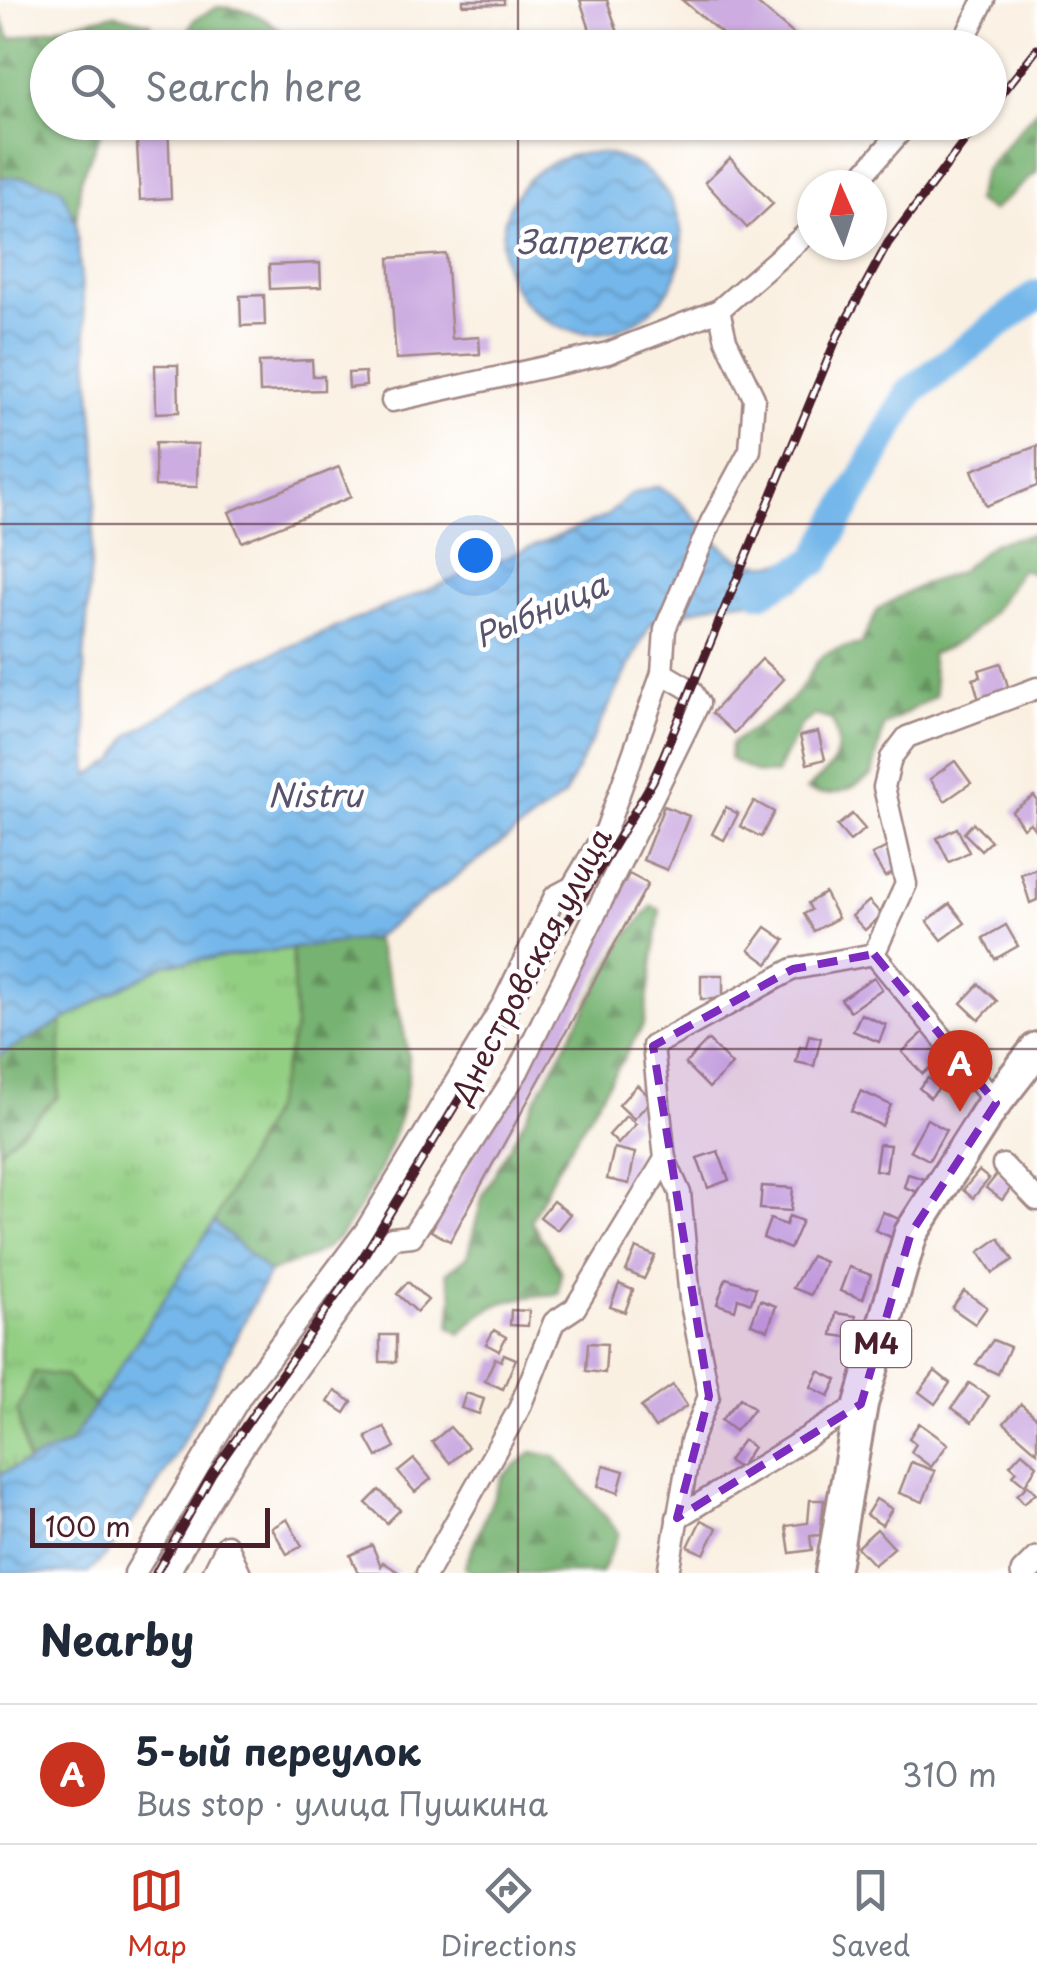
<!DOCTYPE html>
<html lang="en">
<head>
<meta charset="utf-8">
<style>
	:root { --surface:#fff; --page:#f6f6f7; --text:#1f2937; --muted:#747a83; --line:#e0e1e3; --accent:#c8321e }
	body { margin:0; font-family:"Playpen Sans",sans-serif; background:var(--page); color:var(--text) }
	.compass { position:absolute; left:797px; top:170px; width:90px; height:90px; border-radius:50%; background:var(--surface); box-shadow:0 2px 8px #0004; rotate:357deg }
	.scale { position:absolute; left:30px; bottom:25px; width:240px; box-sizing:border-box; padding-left:10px; border:5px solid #4a1f2b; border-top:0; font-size:28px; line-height:35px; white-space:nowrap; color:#4a1f2b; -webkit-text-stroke:8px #fff; paint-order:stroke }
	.you { position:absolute; left:475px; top:555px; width:35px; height:35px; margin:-25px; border:8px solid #fff; border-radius:50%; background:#1a73e8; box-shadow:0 0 0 15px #1a73e833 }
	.badge { display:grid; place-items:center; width:65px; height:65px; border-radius:50%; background:var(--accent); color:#fff; font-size:32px; font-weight:700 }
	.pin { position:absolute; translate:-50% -82px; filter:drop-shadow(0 2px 5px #0008) }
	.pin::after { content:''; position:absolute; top:52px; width:35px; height:30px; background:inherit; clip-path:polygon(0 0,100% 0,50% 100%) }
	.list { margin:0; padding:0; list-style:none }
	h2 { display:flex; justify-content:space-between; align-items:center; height:130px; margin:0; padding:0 40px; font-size:42px }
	h2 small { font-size:32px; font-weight:400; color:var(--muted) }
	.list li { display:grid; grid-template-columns:65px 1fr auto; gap:30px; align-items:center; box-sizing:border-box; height:140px; padding:0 40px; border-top:2px solid var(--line) }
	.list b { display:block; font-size:38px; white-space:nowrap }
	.list p { margin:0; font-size:32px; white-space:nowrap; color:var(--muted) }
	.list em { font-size:32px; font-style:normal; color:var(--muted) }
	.icon { flex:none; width:55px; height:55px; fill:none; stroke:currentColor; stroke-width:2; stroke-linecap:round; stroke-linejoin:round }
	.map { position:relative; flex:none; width:1037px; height:1573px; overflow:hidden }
	.search { position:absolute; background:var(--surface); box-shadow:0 2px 8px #0004; left:30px; right:30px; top:30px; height:110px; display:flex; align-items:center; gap:25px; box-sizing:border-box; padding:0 35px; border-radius:55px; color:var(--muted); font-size:38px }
	.sheet { height:270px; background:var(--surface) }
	nav { display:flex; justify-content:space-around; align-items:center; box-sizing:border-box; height:140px; border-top:2px solid var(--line); background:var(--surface); font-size:28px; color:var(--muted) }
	nav a { display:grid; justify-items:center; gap:5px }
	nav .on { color:var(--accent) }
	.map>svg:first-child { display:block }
</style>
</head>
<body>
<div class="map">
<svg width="1037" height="1573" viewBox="0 0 1037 1573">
	<defs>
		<pattern id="grass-tufts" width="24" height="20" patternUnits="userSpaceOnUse" patternTransform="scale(2.5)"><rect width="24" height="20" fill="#93cf83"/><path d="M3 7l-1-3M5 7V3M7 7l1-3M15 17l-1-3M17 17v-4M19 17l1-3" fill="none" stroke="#80b171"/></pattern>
		<pattern id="forest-firs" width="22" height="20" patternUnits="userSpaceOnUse" patternTransform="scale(2.5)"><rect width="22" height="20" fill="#76b271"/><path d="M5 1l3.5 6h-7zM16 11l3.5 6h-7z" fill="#63905d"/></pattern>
		<pattern id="water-waves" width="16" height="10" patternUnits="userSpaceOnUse" patternTransform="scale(2.5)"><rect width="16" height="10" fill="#74b7ea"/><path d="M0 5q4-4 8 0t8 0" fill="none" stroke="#6194be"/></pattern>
	</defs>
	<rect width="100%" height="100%" fill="#fff"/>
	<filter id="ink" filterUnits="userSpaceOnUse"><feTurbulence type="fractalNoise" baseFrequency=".01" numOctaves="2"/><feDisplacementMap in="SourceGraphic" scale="20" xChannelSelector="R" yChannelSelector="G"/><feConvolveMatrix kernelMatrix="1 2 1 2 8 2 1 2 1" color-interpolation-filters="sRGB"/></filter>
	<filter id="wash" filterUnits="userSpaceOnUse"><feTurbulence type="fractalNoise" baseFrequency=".0048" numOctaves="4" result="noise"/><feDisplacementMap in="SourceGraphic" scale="40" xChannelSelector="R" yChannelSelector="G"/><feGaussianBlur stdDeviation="2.25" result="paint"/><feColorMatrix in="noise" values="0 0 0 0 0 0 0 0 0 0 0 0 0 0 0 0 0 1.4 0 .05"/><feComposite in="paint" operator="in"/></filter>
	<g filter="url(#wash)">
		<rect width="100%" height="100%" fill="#faf0e2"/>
		<path fill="url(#grass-tufts)" stroke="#6e7757" stroke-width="2.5" d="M292 948C293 975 299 1006 294 1032 271 1164 167 1295 95 1406L65 1376 17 1412 28 1462 0 1474V1150L58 1097 62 1021 166 964Z"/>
		<g fill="url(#forest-firs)" stroke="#60684e" stroke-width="2.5">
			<path d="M218 7C250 8 267 17 290 40L289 47H179L195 19Z"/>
			<polygon points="114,14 150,23 158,47 48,48 48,122 105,123 81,178 76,223 60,188 30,178 0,177 0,15 10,39"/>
			<polygon points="1037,109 1037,172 992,211 975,201 984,171"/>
			<path d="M1037 533V575L1021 569C997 607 977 640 931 654L936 695 884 726 872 775C852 790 831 800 806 790 834 765 846 758 832 720L815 715 801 725 776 774 757 773 730 759 731 744C752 728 778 715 795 695 825 661 805 654 861 644L878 609 923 584 959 572 993 543Z"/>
			<path d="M652 906 660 910 644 1024 552 1177 531 1221 561 1272 559 1294C513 1298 492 1298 460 1334L450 1327 453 1294 446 1273 467 1257 483 1195 596 989 625 938Z"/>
			<path d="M374 938C388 977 403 1015 408 1056 414 1104 365 1221 325 1249 309 1259 286 1265 269 1273L214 1222 272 1109 295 1029 292 948Z"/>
			<polygon points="62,1021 58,1097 0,1150 0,1055"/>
			<polygon points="34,1372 65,1376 95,1406 70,1444 28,1462 17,1412"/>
			<polygon points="532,1452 556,1457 619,1533 601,1573 474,1573 464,1568 502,1477"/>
		</g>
		<g fill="url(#water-waves)" stroke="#5f6b8a" stroke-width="2.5">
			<circle cx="592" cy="243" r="90"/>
			<path d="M0 177 30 178 61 188 76 223 98 466 84 660 89 776 115 760 130 735 240 667 607 516 631 494 658 486C708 512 719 580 788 561L799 587 763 601 720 602 651 623 564 796 374 938 166 964 0 1055Z"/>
			<path d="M214 1222 269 1273C220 1365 163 1504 88 1573H0V1474L70 1444Z"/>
		</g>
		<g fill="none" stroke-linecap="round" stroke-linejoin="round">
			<polyline stroke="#74b7ea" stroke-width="30" points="761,592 817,560 910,392 1037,295"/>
		</g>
		<g id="blocks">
			<g fill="#ccace1">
				<polygon points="463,0 504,0 504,4 463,5"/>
				<polygon points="580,0 607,0 623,48 596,48"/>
				<polygon points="682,0 753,0 809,47 814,41 822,48 739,48"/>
				<polygon points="697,122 727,122 714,137"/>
				<polygon points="168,123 171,198 140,200 136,124"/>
				<polygon points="730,158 773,204 747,228 705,182"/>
				<polygon points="446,254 452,339 479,337 480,354 396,359 389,258"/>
				<polygon points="320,263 321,287 270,289 269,265"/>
				<polygon points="264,295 265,325 241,326 240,296"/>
				<polygon points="312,360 313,376 324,376 324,390 260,392 259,362"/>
				<polygon points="155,365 178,365 179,412 156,413"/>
				<polygon points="365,372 366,386 349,388 348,373"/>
				<polygon points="155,443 198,444 197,487 155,486"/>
				<polygon points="1037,446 1037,486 986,506 972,470"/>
				<polygon points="339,467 351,497 242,542 229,512"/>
				<polygon points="762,659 784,679 734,733 712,713"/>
				<polygon points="1001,663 1009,690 979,700 973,679 981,677 979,670"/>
				<polygon points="818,732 825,759 807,764 800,736"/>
				<polygon points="955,761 971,783 945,801 930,779"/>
				<polygon points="1034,796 1037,800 1035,830 1030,823 1023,828 1012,811"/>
				<polygon points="754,801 774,812 761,837 740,826"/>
				<polygon points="664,806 689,816 667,870 643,860"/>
				<polygon points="726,807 738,814 724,840 712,834"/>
				<polygon points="852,814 865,829 850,841 837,826"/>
				<polygon points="973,823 991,841 981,850 964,833"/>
				<polygon points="957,828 969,852 949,862 937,838"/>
				<polygon points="887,847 900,869 885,877 872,855"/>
				<polygon points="1037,869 1037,900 1030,903 1021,874"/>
				<polygon points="629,874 648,884 450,1241 431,1231"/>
				<polygon points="825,893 838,918 814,931 804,914 811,910 808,903"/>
				<polygon points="869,901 882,915 865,930 852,916"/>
				<polygon points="950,904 965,923 942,940 927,921"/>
				<polygon points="1006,925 1018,946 995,959 983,938"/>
				<polygon points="766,927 785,940 768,964 749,950"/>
				<rect x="701" y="975" width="22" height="24"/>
				<polygon points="874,977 882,989 850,1011 841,999"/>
				<polygon points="979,984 997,1001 979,1020 961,1003"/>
				<polygon points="861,1014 886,1025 879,1042 853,1031"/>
				<polygon points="925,1031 946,1053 923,1074 902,1052"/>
				<polygon points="809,1035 821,1038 814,1066 796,1062 800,1046 806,1047"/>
				<polygon points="708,1040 732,1065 709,1088 685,1064"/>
				<polygon points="928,1078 939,1088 930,1098 919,1088"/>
				<polygon points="637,1085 652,1099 634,1119 619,1105"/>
				<polygon points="861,1091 891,1105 882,1126 851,1111"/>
				<polygon points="626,1116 636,1124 618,1144 609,1135"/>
				<polygon points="927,1119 946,1130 929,1160 910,1150"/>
				<polygon points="879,1144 890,1145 886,1172 875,1170"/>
				<polygon points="614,1148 635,1153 629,1184 607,1179"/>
				<polygon points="718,1151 729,1180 708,1188 697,1158"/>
				<polygon points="979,1171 989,1179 973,1198 963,1190"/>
				<polygon points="999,1172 1014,1184 1002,1200 986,1188"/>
				<polygon points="908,1174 924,1179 919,1193 904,1187"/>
				<polygon points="762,1186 793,1188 791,1211 760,1209"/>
				<polygon points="553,1201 570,1214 557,1230 540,1217"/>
				<polygon points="883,1212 901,1220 893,1238 875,1230"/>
				<polygon points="789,1216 802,1221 790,1249 763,1238 770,1219 786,1225"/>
				<polygon points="999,1238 1013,1260 993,1273 979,1252"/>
				<polygon points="636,1248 655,1256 644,1279 626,1271"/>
				<polygon points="811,1256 825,1262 811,1295 793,1288"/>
				<polygon points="849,1267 871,1275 863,1299 840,1291"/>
				<polygon points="726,1278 756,1288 751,1303 738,1298 735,1310 717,1304"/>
				<polygon points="408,1282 428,1300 417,1312 397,1294"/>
				<polygon points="619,1284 633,1290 625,1312 610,1307"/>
				<polygon points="964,1291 987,1307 975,1324 952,1308"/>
				<polygon points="760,1300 776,1306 768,1330 751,1324"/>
				<polygon points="511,1310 529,1311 528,1326 510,1325"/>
				<polygon points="836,1313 856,1316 853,1338 832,1335"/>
				<polygon points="494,1330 506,1337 499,1351 486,1344"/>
				<rect x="380" y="1335" width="16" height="27"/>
				<polygon points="993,1340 1010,1347 998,1374 976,1364"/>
				<polygon points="588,1343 607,1344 605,1373 586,1371"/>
				<polygon points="504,1354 516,1359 503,1389 485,1381 495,1358 501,1361"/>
				<polygon points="819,1371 837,1380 829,1396 811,1387"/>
				<polygon points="935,1371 950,1383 935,1404 919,1392"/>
				<polygon points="969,1383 989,1396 972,1422 952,1408"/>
				<polygon points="673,1385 687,1406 655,1428 641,1407"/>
				<polygon points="335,1391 352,1402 345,1413 328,1402"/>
				<polygon points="466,1393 484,1399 479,1414 461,1408"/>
				<polygon points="740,1398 754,1409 735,1431 721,1420"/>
				<polygon points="1021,1404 1037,1418 1037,1452 1004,1423"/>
				<polygon points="919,1423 948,1444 931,1467 911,1452 916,1444 909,1438"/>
				<polygon points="384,1427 395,1447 377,1457 366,1437"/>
				<polygon points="450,1427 468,1447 450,1463 432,1442"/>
				<polygon points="743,1440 753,1447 739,1468 728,1461"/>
				<polygon points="1022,1452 1037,1465 1025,1485 1013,1475 1017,1471 1010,1465"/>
				<polygon points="414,1459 431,1479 415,1492 398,1472"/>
				<polygon points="911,1462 935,1471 923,1502 899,1493"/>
				<polygon points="604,1465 624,1471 618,1493 598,1486"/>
				<polygon points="1028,1485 1036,1493 1024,1503 1017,1495"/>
				<polygon points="379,1490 400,1510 387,1523 366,1503"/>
				<polygon points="876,1499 892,1509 882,1525 866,1515"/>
				<polygon points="810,1500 824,1500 820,1535 810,1536 812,1550 790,1553 786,1526 808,1523"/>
				<polygon points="287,1519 302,1546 287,1554 272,1528"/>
				<polygon points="701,1520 717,1528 704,1554 688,1547"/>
				<polygon points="877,1529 894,1548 874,1565 857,1547"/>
				<polygon points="372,1545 381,1566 383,1562 400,1573 358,1573 350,1555"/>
			</g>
		</g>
	</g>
	<g filter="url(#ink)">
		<use href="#blocks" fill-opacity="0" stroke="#a28886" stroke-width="2.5"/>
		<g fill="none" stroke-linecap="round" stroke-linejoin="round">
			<g stroke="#a28886" stroke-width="25">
				<g id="minor">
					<polyline points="960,48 984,0"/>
					<polyline points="854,185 909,122"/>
					<polyline points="392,401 608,353 719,310"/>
					<polyline points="996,1103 874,954 906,884 884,787 891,758 907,737 1037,688"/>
					<polyline points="665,1159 680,1193 690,1299 709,1396 691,1441 668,1573"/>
					<polyline points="1003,1165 1037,1200"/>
					<polyline points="677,1518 861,1404"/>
					<polyline points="135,1573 241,1396 366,1230 503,1004 555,896 572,887 606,830 662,673 665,629 711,522 750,450 754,398 726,340 719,310 812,229"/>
					<path d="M169 1573C231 1453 313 1347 392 1238L412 1236 518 1071 699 703 691 690 662 673"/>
					<polyline points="213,1573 227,1545 240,1573"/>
					<polyline points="427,1573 519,1409 554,1322 575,1308 665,1159 653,1046 793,969 874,954"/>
				</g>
			</g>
			<g stroke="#a28886" stroke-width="30">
				<polyline id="tertiary" points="1024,1573 1037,1560"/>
			</g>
			<g stroke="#a28886" stroke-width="38">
				<polyline id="trunk" points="832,1573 861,1404 911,1233 991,1108 1037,1049"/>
			</g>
			<use href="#minor" stroke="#fff" stroke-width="20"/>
			<use href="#tertiary" stroke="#fff" stroke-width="25"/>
			<use href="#trunk" stroke="#fff" stroke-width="32"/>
			<g stroke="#4a1f2b" stroke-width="9">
				<g id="rail">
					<polyline points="990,109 1037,49"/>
					<polyline points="156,1573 212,1474 363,1257 653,781 838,335 888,243 979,122"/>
				</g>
			</g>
			<use href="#rail" stroke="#fff" stroke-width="5" stroke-dasharray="15" stroke-linecap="butt"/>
		</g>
	</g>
	<path fill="#7b2cbf" fill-opacity="0.2" stroke="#7b2cbf" stroke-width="8" stroke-dasharray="20 12" stroke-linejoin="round" d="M874 954 996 1103 911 1233 861 1404 677 1518 709 1396 653 1046 793 969Z"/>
	<path fill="none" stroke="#4a1f2b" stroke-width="2.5" stroke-opacity="0.55" d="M518 0V48M518 122V1573M0 524H1037M0 1049H1037"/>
	<g text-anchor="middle" stroke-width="9" stroke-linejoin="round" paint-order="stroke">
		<rect fill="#fff" stroke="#80626b" stroke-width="2.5" x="841" y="1321" width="70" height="46" rx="8"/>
		<g font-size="28" font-weight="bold" fill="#4a1f2b">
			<text x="876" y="1354">M4</text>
		</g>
		<g font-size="30" fill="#4a1f2b" stroke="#fff">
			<text transform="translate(532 966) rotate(-62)" y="10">Днестровская улица</text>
		</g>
		<g font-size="32" font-style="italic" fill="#59546e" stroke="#fff">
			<text x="592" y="254">Запретка</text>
			<text transform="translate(541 611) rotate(-23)" y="11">Рыбница</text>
			<text x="315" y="807">Nistru</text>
		</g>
	</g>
</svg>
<svg class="compass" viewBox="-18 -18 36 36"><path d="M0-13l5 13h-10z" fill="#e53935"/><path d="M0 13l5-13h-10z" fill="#747a83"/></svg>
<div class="scale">100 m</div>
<div class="you"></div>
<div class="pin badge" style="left:960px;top:1112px">A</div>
<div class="search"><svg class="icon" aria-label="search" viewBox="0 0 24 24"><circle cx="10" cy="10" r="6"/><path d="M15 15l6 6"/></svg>Search here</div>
</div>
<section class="sheet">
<h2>Nearby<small></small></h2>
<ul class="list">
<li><span class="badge">A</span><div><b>5-ый переулок</b><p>Bus stop · улица Пушкина</p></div><em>310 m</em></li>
</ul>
</section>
<nav>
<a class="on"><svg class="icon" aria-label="map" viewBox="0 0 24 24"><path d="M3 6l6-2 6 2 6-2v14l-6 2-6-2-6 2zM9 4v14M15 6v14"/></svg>Map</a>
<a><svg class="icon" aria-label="directions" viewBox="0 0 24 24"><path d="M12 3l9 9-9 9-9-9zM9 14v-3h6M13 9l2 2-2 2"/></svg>Directions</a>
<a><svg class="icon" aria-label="saved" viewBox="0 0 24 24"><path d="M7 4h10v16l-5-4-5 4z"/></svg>Saved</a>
</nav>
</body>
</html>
